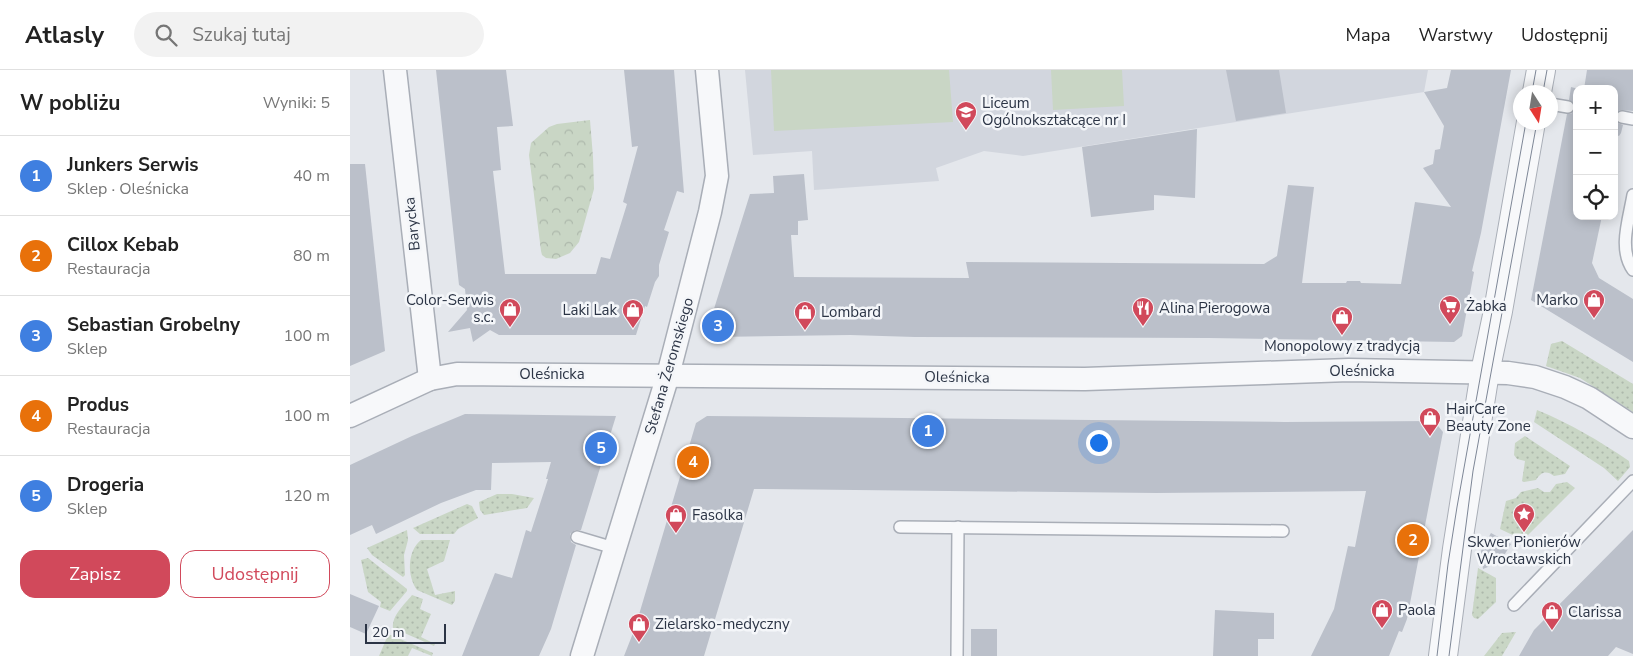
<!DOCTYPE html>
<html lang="pl">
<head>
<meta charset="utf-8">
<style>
	:root { --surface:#fff; --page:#f2f2f2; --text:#222; --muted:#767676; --line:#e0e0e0; --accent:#d1495b }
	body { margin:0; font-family:"Nunito Sans",sans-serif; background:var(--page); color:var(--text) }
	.controls { position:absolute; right:15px; top:15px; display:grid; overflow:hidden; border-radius:10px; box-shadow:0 2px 12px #0003 }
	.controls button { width:45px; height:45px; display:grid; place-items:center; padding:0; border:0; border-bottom:1px solid var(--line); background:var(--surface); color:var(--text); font:25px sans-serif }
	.compass { position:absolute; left:1163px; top:15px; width:45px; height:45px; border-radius:50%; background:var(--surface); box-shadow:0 2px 12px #0003; rotate:168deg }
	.scale { position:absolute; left:15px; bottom:12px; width:81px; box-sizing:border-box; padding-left:5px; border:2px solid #2b3445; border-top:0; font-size:14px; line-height:18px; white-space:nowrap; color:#2b3445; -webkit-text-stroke:4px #f4f6f9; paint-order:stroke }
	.you { position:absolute; left:748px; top:372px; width:18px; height:18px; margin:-12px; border:4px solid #fff; border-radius:50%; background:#1a73e8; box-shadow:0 0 0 8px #1a73e833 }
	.badge { display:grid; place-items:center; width:32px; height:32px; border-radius:50%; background:var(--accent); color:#fff; font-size:16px; font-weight:700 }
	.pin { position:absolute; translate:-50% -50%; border:2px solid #fff; box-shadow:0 1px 5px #0006 }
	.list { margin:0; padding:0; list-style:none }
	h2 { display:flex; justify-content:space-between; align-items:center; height:65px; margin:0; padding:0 20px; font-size:21px }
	h2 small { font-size:16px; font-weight:400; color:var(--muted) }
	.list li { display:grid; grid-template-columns:32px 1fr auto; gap:15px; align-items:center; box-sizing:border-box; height:80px; padding:0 20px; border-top:1px solid var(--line) }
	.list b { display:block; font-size:19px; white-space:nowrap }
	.list p { margin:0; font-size:16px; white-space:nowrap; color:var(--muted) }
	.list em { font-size:16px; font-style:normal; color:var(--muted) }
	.actions { display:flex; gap:10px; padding:15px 20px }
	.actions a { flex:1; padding:11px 0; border:1px solid var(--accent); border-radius:15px; text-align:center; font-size:18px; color:var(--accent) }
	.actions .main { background:var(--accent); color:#fff }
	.icon { flex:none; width:28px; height:28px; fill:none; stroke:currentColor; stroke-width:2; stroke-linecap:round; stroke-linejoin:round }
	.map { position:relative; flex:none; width:1283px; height:586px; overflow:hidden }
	header { display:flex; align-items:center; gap:30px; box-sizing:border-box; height:70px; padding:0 25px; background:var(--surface); border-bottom:1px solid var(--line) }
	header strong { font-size:24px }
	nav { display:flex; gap:28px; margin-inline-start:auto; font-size:18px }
	.search { width:350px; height:45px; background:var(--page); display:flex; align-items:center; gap:12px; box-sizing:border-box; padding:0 18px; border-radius:28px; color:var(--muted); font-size:19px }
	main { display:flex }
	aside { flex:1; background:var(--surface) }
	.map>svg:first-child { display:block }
</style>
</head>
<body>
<header>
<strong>Atlasly</strong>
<div class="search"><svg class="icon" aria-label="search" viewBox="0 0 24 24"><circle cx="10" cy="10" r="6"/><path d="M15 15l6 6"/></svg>Szukaj tutaj</div>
<nav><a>Mapa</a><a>Warstwy</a><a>Udostępnij</a></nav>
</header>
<main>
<aside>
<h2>W pobliżu<small>Wyniki: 5</small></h2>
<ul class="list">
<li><span class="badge" style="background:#3f7fe0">1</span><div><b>Junkers Serwis</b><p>Sklep · Oleśnicka</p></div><em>40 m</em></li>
<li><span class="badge" style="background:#e8710a">2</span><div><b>Cillox Kebab</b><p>Restauracja</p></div><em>80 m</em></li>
<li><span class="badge" style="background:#3f7fe0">3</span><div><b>Sebastian Grobelny</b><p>Sklep</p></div><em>100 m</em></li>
<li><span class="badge" style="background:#e8710a">4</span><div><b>Produs</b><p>Restauracja</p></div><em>100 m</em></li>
<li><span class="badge" style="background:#3f7fe0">5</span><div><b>Drogeria</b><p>Sklep</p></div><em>120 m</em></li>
</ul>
<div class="actions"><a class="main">Zapisz</a><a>Udostępnij</a></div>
</aside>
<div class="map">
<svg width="1283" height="586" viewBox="0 0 1283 586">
	<defs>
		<pattern id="grass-dots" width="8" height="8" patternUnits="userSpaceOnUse" patternTransform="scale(1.25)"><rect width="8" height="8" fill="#c9d6c5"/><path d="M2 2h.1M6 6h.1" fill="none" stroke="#adb8ab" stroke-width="1.8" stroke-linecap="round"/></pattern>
		<pattern id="park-crowns" width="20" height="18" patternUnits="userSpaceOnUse" patternTransform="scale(1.25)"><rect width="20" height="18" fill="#c9d6c5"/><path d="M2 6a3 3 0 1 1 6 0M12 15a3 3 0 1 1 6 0" fill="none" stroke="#adb8ab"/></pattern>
	</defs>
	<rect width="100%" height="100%" fill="#e4e7ec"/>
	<polygon fill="#d2d6de" points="395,0 1078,0 1074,22 673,86 634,81 586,98 589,111 464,120 462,81 403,85"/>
	<g fill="url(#grass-dots)">
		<polygon points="1212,271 1283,314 1283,342 1230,308 1196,296 1201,274"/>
		<path d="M1187 340C1221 354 1248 370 1279 391L1280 397 1268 411 1254 398 1184 352Z"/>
		<path d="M1175 366 1220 396 1215 404 1204 406C1196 400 1191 402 1186 410L1174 412 1172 411 1175 391 1167 389 1164 385 1165 373Z"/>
		<polygon points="1217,412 1225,418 1176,467 1169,468 1150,459 1156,431 1166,428 1171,422 1188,418 1194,422 1200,422 1206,414"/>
		<polygon points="147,424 162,424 184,428 177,438 134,445 130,440 129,432"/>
		<polygon points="117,434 122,436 128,448 108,459 104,464 70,464 63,458"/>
		<polygon points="57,460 58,470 54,485 55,505 53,507 22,485 17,478"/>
		<path d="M71 470H100L94 491 77 499 85 525 105 521V531L102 535 67 520C57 506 57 481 71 470Z"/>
		<polygon points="18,488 57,519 57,521 40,541 30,537 31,532 18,522 11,490"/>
		<polygon points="1128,498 1146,508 1146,532 1128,549 1124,548 1122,545"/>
		<path d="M62 525 73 529 70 539 81 544 71 567 85 574 84 576 43 558C42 545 54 535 62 525Z"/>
		<polygon points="1166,562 1152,586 1134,586 1152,563"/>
		<polygon points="38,565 41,565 83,583 82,586 62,578 58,586 29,586"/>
	</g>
	<polygon fill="url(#park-crowns)" points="240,50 243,87 244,119 229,172 220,183 206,189 196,188 192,185 191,181 179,85 181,73 199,57 207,54"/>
	<g fill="#c9d6c5">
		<polygon points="421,0 599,0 603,52 424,61"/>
		<polygon points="701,0 772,0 774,36 703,40"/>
	</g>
	<g fill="#bbc0ca">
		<polygon points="86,0 156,0 163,56 147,57 151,100 143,101 155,204 246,204 251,187 260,189 277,134 273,132 288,76 282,77 274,0 324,0 334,123 327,121 314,160 319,162 309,195 309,206 305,212 297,237 295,236 286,265 149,265 140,260 123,272 120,258 98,262 117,240 115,219 109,215"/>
		<polygon points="876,0 929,0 936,43 886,51"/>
		<polygon points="1101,0 1161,0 1131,163 1122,201 1124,202 1112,266 1104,272 859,268 565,267 500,265 365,267 358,258 400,124 424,123 423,106 454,104 458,150 448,151 448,165 441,165 444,207 619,208 616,192 914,194 927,186 938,115 964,117 952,213 996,213 997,211 1010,211 1011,213 1051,214 1065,132 1101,137 1073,98 1083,94 1085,80 1090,79 1094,56 1074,22 1097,18"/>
		<polygon points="1237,0 1283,0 1283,41 1270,40 1266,43 1265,50 1268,53 1273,55 1271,63 1269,66 1266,65 1264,76 1264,19 1234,19"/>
		<polygon points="1221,17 1229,19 1227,19 1227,146 1252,146 1242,193 1249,208 1283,229 1283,292 1181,230 1217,44 1221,44 1225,39 1225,34 1219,30"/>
		<polygon points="847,59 845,128 804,125 804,140 741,147 732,77"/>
		<polygon points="0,94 15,94 35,281 0,296"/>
		<polygon points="115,344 266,346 231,460 225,460 220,464 221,472 226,475 201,559 189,586 112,586 145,503 162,508 176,460 181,462 198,409 196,409 201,392 142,393 141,420 126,420 91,433 26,464 22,455 0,465 0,395 62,366"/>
		<polygon points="357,346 935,352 1084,351 1093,362 1057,549 1052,562 1049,561 1039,586 961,586 984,539 998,476 1005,477 1016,421 806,423 404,419 354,586 274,586 285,558 346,353"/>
		<polygon points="1283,460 1283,584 1266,577 1258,586 1169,586 1184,560"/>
		<polygon points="1141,463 1161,474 1150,492 1133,499 1131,481"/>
		<polygon points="0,524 29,536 16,564 0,557"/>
		<polygon points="865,540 924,543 924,569 908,569 908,586 863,586"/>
		<rect x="621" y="559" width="26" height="27"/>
	</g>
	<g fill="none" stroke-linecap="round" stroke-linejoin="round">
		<g stroke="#a9aeb7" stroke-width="14">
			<g id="service">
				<polyline points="1200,34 1218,37"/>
				<polyline points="1272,47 1283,49"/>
				<path d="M1283 125C1279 149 1268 179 1283 200"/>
				<polyline points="550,457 933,461"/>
				<polyline points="227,467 264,478"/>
				<polyline points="1164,535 1283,411"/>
				<polyline points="607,586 608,457"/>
			</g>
		</g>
		<g stroke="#a9aeb7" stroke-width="25">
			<g id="minor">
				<polyline points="45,0 80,309"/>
				<polyline points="0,346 80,309 107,304 735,309 999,300 1158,303 1185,307 1215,317 1239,328 1283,357"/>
				<polyline points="232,586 318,305 360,142 367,106 357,0"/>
			</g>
		</g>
		<g stroke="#a9aeb7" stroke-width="30">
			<g id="tertiary">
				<polyline points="1187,22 1191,0"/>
				<polyline points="1093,586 1107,479 1135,302 1148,241 1181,52"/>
			</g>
		</g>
		<use href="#service" stroke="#f7f8fa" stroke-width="11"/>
		<use href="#minor" stroke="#f7f8fa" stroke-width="22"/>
		<use href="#tertiary" stroke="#f7f8fa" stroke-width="28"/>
		<g stroke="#7d8696" stroke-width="1">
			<polyline points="1182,22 1186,0"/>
			<polyline points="1193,22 1197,0"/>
			<polyline points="1087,586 1098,494 1107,437 1176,52"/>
			<polyline points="1099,586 1123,401 1187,52"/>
		</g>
	</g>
	<defs>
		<g id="school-pin" transform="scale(1.125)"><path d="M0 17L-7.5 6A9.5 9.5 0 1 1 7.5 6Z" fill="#d1495b" stroke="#f4f6f9"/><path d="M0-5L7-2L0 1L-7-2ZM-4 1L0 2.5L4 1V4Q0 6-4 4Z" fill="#fff"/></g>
		<g id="shop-pin" transform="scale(1.125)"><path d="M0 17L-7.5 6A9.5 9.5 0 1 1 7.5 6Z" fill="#d1495b" stroke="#f4f6f9"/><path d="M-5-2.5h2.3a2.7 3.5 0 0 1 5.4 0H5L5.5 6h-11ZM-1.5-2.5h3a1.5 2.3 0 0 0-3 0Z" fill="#fff"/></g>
		<g id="supermarket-pin" transform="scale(1.125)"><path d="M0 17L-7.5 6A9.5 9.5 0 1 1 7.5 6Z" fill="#d1495b" stroke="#f4f6f9"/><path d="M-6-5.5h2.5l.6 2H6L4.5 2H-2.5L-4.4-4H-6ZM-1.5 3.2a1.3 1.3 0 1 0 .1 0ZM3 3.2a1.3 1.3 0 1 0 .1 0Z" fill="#fff"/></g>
		<g id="restaurant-pin" transform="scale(1.125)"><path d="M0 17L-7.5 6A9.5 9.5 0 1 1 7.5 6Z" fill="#d1495b" stroke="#f4f6f9"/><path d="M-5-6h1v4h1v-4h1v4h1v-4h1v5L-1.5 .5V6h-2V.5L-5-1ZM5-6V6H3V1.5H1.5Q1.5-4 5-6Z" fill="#fff"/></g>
		<g id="sight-pin" transform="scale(1.125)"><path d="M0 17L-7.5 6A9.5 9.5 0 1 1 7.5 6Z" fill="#d1495b" stroke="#f4f6f9"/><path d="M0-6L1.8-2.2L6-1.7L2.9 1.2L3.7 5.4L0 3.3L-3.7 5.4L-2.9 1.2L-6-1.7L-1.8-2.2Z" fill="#fff"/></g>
	</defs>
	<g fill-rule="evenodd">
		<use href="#school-pin" x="616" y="42"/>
		<use href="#shop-pin" x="1244" y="230"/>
		<use href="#supermarket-pin" x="1100" y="236"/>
		<use href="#restaurant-pin" x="793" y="238"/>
		<use href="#shop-pin" x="160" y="239"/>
		<use href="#shop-pin" x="283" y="240"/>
		<use href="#shop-pin" x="455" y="242"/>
		<use href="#shop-pin" x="992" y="247"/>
		<use href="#shop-pin" x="1080" y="348"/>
		<use href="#sight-pin" x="1174" y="444"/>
		<use href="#shop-pin" x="326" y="445"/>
		<use href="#shop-pin" x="1032" y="540"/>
		<use href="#shop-pin" x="1202" y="542"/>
		<use href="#shop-pin" x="289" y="554"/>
	</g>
	<g text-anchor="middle" stroke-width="5" stroke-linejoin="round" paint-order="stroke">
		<g font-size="15" fill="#2b3445" stroke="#f4f6f9" text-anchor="start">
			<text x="632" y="38">Liceum<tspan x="632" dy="17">Ogólnokształcące nr I</tspan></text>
			<text x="144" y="235" text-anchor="end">Color-Serwis<tspan x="144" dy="17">s.c.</tspan></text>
			<text x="1228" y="235" text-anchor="end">Marko</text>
			<text x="1116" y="241">Żabka</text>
			<text x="809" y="243">Alina Pierogowa</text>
			<text x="267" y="245" text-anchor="end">Laki Lak</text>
			<text x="471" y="247">Lombard</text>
			<text x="992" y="281" text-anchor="middle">Monopolowy z tradycją</text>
			<text x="1096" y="344">HairCare<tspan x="1096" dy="17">Beauty Zone</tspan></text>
			<text x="342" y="450">Fasolka</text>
			<text x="1174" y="477" text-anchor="middle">Skwer Pionierów<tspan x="1174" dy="17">Wrocławskich</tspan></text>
			<text x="1048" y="545">Paola</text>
			<text x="1218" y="547">Clarissa</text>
			<text x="305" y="559">Zielarsko-medyczny</text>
		</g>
		<g font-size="15" fill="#2b3445" stroke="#f4f6f9">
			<text transform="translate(62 154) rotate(-96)" y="5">Barycka</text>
			<text transform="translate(319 296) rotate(-74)" y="5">Stefana Żeromskiego</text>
			<text x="1012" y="306">Oleśnicka</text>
			<text x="202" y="309">Oleśnicka</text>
			<text transform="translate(607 307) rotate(1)" y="5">Oleśnicka</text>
		</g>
	</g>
</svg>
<div class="controls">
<button>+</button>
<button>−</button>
<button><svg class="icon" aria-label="locate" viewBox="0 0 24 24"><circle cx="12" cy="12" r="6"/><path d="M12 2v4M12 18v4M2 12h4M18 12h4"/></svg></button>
</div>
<svg class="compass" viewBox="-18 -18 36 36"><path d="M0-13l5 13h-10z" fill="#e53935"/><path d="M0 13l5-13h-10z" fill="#767676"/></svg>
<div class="scale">20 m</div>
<div class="you"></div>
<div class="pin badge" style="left:578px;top:361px;background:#3f7fe0">1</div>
<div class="pin badge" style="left:1063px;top:470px;background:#e8710a">2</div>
<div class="pin badge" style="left:368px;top:256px;background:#3f7fe0">3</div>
<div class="pin badge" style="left:343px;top:392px;background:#e8710a">4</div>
<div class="pin badge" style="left:251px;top:378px;background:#3f7fe0">5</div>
</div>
</main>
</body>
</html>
